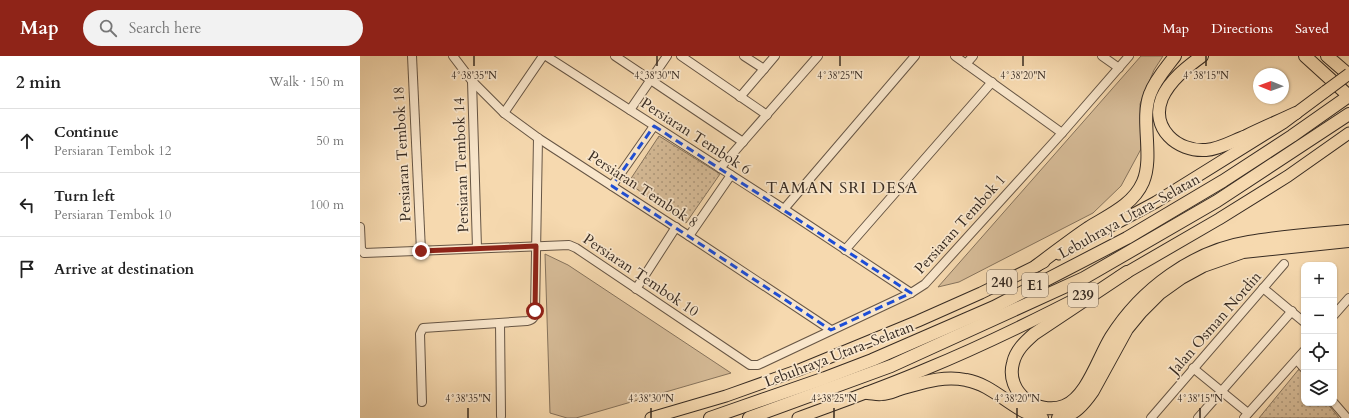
<!DOCTYPE html>
<html lang="en">
<head>
<meta charset="utf-8">
<style>
	:root { --surface:#fff; --page:#f2f2f2; --text:#222; --muted:#767676; --line:#e0e0e0; --accent:#8f2418 }
	body { margin:0; font-family:Cardo,serif; background:var(--page); color:var(--text) }
	.controls { position:absolute; right:12px; bottom:12px; display:grid; overflow:hidden; border-radius:8px; box-shadow:0 1px 3px #0004 }
	.controls button { width:36px; height:36px; display:grid; place-items:center; padding:0; border:0; border-bottom:1px solid var(--line); background:var(--surface); color:var(--text); font:20px sans-serif }
	.compass { position:absolute; left:893px; top:12px; width:36px; height:36px; border-radius:50%; background:var(--surface); box-shadow:0 1px 3px #0004; rotate:271deg }
	.stop { position:absolute; width:12px; height:12px; margin:-9px; border:3px solid #8f2418; border-radius:50%; background:#fff }
	.stop.end { background:#8f2418; border-color:#fff; box-shadow:0 1px 4px #0008 }
	.list { margin:0; padding:0; list-style:none }
	h2 { display:flex; justify-content:space-between; align-items:center; height:52px; margin:0; padding:0 16px; font-size:17px }
	h2 small { font-size:13px; font-weight:400; color:var(--muted) }
	.list li { display:grid; grid-template-columns:26px 1fr auto; gap:12px; align-items:center; box-sizing:border-box; height:64px; padding:0 16px; border-top:1px solid var(--line) }
	.list b { display:block; font-size:15px; white-space:nowrap }
	.list p { margin:0; font-size:13px; white-space:nowrap; color:var(--muted) }
	.list em { font-size:13px; font-style:normal; color:var(--muted) }
	.icon { flex:none; width:22px; height:22px; fill:none; stroke:currentColor; stroke-width:2; stroke-linecap:round; stroke-linejoin:round }
	.map { position:relative; flex:none; width:989px; height:362px; overflow:hidden }
	header { display:flex; align-items:center; gap:24px; box-sizing:border-box; height:56px; padding:0 20px; background:var(--accent); color:#fff }
	header strong { font-size:19px }
	nav { display:flex; gap:22px; margin-inline-start:auto; font-size:14px }
	.search { width:280px; height:36px; background:var(--page); display:flex; align-items:center; gap:10px; box-sizing:border-box; padding:0 14px; border-radius:22px; color:var(--muted); font-size:15px }
	main { display:flex }
	aside { flex:1; background:var(--surface) }
	.map>svg:first-child { display:block }
</style>
</head>
<body>
<header>
<strong>Map</strong>
<div class="search"><svg class="icon" aria-label="search" viewBox="0 0 24 24"><circle cx="10" cy="10" r="6"/><path d="M15 15l6 6"/></svg>Search here</div>
<nav><a>Map</a><a>Directions</a><a>Saved</a></nav>
</header>
<main>
<aside>
<h2>2 min<small>Walk · 150 m</small></h2>
<ul class="list">
<li><svg class="icon" aria-label="ahead" viewBox="0 0 24 24"><path d="M12 20V5M6 11l6-6 6 6"/></svg><div><b>Continue</b><p>Persiaran Tembok 12</p></div><em>50 m</em></li>
<li><svg class="icon" aria-label="left" viewBox="0 0 24 24"><path d="M17 20v-9H6M10 6l-5 5 5 5"/></svg><div><b>Turn left</b><p>Persiaran Tembok 10</p></div><em>100 m</em></li>
<li><svg class="icon" aria-label="arrive" viewBox="0 0 24 24"><path d="M6 21V4h12l-3 4 3 4H6"/></svg><div><b>Arrive at destination</b></div></li>
</ul>
</aside>
<div class="map">
<svg width="989" height="362" viewBox="0 0 989 362">
	<defs>
		<pattern id="park-dots" width="8" height="8" patternUnits="userSpaceOnUse"><rect width="8" height="8" fill="#d6bb97"/><path d="M2 2h.1M6 6h.1" fill="none" stroke="#ae987b" stroke-width="1.8" stroke-linecap="round"/></pattern>
	</defs>
	<rect width="100%" height="100%" fill="#f6d9af"/>
	<filter id="stains"><feTurbulence type="fractalNoise" baseFrequency=".005" numOctaves="4"/><feColorMatrix values="0 0 0 0 .2 0 0 0 0 .09 0 0 0 0 .02 0 0 0 .5 -.17"/></filter>
	<radialGradient id="worn" r=".72"><stop offset=".6" stop-color="#630" stop-opacity="0"/><stop offset="1" stop-color="#630" stop-opacity=".3"/></radialGradient>
	<g fill="#d6bb97" stroke="#86735c">
		<polygon points="781,0 803,0 794,14 780,48 781,93 761,130 733,157 599,226 578,231"/>
		<polygon points="185,198 208,209 371,317 216,362 207,362 190,357"/>
	</g>
	<g fill="url(#park-dots)" stroke="#86735c">
		<polygon points="299,80 360,118 326,167 268,127"/>
		<polygon points="939,313 944,319 944,347 967,347 979,362 899,362"/>
	</g>
	<g fill="none" stroke-linecap="round" stroke-linejoin="round">
		<g stroke="#675645" stroke-width="10">
			<g id="minor">
				<polyline points="52,0 61,195"/>
				<polyline points="93,0 112,25 144,57 178,82 329,180 471,274"/>
				<polyline points="186,0 424,153 551,237"/>
				<polyline points="255,0 383,86"/>
				<polyline points="321,0 407,59"/>
				<polyline points="384,0 404,13"/>
				<polyline points="595,0 702,77"/>
				<polyline points="742,0 759,12"/>
				<polyline points="606,8 613,0"/>
				<polyline points="112,25 117,192"/>
				<polyline points="380,41 415,0"/>
				<polyline points="270,54 307,0"/>
				<polyline points="144,57 183,0"/>
				<polyline points="360,112 458,0"/>
				<polyline points="252,130 294,70"/>
				<polyline points="424,153 555,0"/>
				<polyline points="0,171 1,193 4,197 209,189 216,192 390,309 398,309 551,237 565,228 702,77 769,0"/>
				<polyline points="329,180 371,119"/>
				<polyline points="485,194 632,26"/>
				<polyline points="903,232 944,266"/>
				<polyline points="276,233 316,171"/>
				<polyline points="974,259 989,242"/>
				<polyline points="140,267 141,360"/>
				<polyline points="937,304 944,312"/>
				<polyline points="833,312 888,357"/>
				<path d="M62 346 60 278 63 272 167 265C173 264 175 261 175 255L178 82"/>
				<polyline points="974,347 987,362"/>
				<polyline points="791,362 924,208"/>
				<polyline points="838,362 932,255"/>
				<polyline points="884,362 944,295"/>
			</g>
		</g>
		<g stroke="#372b22" stroke-width="13">
			<g id="major">
				<polyline points="699,198 796,146 923,67 966,35"/>
				<polyline points="759,221 859,163 928,120 989,77"/>
				<polyline points="291,362 366,340 439,314 558,265 621,237 684,206"/>
				<path d="M438 362C481 346 524 331 566 313 622 290 677 263 731 235"/>
			</g>
		</g>
		<g stroke="#372b22" stroke-width="14">
			<g id="highway">
				<path d="M842 0C827 11 810 24 802 42 790 72 817 96 846 94 860 93 873 85 886 80 902 72 919 65 936 57"/>
				<polyline points="967,0 989,19"/>
				<path d="M676 210C694 197 710 184 728 172 749 159 773 149 783 126 794 100 780 64 790 38 795 24 806 12 815 0"/>
				<path d="M767 216 674 278C665 286 656 294 653 307 645 336 677 360 704 350 727 341 738 302 751 281 781 233 833 195 889 186 922 180 956 178 989 175"/>
				<path d="M507 337C512 337 517 339 522 338 528 338 534 335 540 333 562 327 583 319 606 324 635 329 653 356 682 362"/>
				<polyline points="350,362 465,322 512,304 634,251 767,182 863,125 932,80 989,40 945,0"/>
				<polyline points="389,362 531,310 724,222 857,145 989,58"/>
				<path d="M698 362C714 360 724 348 733 335L767 273 781 256 800 237 821 222 843 210 883 196 989 185"/>
			</g>
		</g>
		<use href="#minor" stroke="#f9e6cb" stroke-width="8"/>
		<use href="#major" stroke="#f6d9af" stroke-width="11"/>
		<use href="#highway" stroke="#f6d9af" stroke-width="12"/>
		<g stroke="#372b22" stroke-width="13" stroke-linecap="butt">
			<polyline id="major-bridge" points="966,35 989,18"/>
		</g>
		<use href="#major-bridge" stroke="#f6d9af" stroke-width="11"/>
	</g>
	<g fill="none" stroke-linecap="round" stroke-linejoin="round">
		<polyline stroke="#8f2418" stroke-width="5" points="61,195 176,190 175,255"/>
	</g>
	<path fill="none" stroke="#1d4ed8" stroke-width="3" stroke-dasharray="8 5" stroke-linejoin="round" d="M294 70 551 237 471 274 252 130Z"/>
	<path fill="none" stroke="#372b22" stroke-width="1.5" d="M114 10V0M297 10V0M480 10V0M663 10V0M846 10V0M108 362V352M291 362V352M474 362V352M657 362V352M840 362V352"/>
	<g text-anchor="middle" stroke-width="3.5" stroke-linejoin="round" paint-order="stroke">
		<g fill="#f9e6cb" stroke="#716355" stroke-width="1">
			<rect x="627" y="214" width="30" height="24" rx="3"/>
			<rect x="662" y="217" width="26" height="24" rx="3"/>
			<rect x="708" y="227" width="30" height="24" rx="3"/>
		</g>
		<g font-size="14" font-weight="bold" fill="#372b22">
			<text x="642" y="231">240</text>
			<text x="675" y="234">E1</text>
			<text x="723" y="244">239</text>
		</g>
		<g font-size="15" fill="#372b22" stroke="#f9e6cb">
			<text transform="translate(336 80) rotate(33)" y="5">Persiaran Tembok 6</text>
			<text transform="translate(42 98) rotate(-93)" y="5">Persiaran Tembok 18</text>
			<text transform="translate(101 109) rotate(-92)" y="5">Persiaran Tembok 14</text>
			<text transform="translate(283 133) rotate(33)" y="5">Persiaran Tembok 8</text>
			<text transform="translate(769 160) rotate(-29)" y="5">Lebuhraya Utara–Selatan</text>
			<text transform="translate(600 168) rotate(-48)" y="5">Persiaran Tembok 1</text>
			<text transform="translate(281 219) rotate(34)" y="5">Persiaran Tembok 10</text>
			<text transform="translate(855 267) rotate(-49)" y="5">Jalan Osman Nordin</text>
			<text transform="translate(479 298) rotate(-21)" y="5">Lebuhraya Utara–Selatan</text>
		</g>
		<g font-size="16" letter-spacing="1" fill="#372b22" stroke="#f9e6cb">
			<text x="482" y="137">TAMAN SRI DESA</text>
		</g>
	</g>
	<g font-size="10" text-anchor="middle" fill="#372b22" stroke="#f9e6cb" stroke-width="3.5" stroke-linejoin="round" paint-order="stroke">
		<text x="114" y="23">4°38'35"N</text>
		<text x="297" y="23">4°38'30"N</text>
		<text x="480" y="23">4°38'25"N</text>
		<text x="663" y="23">4°38'20"N</text>
		<text x="846" y="23">4°38'15"N</text>
		<text x="108" y="346">4°38'35"N</text>
		<text x="291" y="346">4°38'30"N</text>
		<text x="474" y="346">4°38'25"N</text>
		<text x="657" y="346">4°38'20"N</text>
		<text x="840" y="346">4°38'15"N</text>
	</g>
	<rect width="100%" height="100%" filter="url(#stains)"/>
	<rect width="100%" height="100%" fill="url(#worn)"/>
</svg>
<div class="controls">
<button>+</button>
<button>−</button>
<button><svg class="icon" aria-label="locate" viewBox="0 0 24 24"><circle cx="12" cy="12" r="6"/><path d="M12 2v4M12 18v4M2 12h4M18 12h4"/></svg></button>
<button><svg class="icon" aria-label="layers" viewBox="0 0 24 24"><path d="M12 4l9 5-9 5-9-5zM3 14l9 5 9-5"/></svg></button>
</div>
<svg class="compass" viewBox="-18 -18 36 36"><path d="M0-13l5 13h-10z" fill="#e53935"/><path d="M0 13l5-13h-10z" fill="#767676"/></svg>
<div class="stop" style="left:175px;top:255px"></div>
<div class="stop end" style="left:61px;top:195px"></div>
</div>
</main>
</body>
</html>
